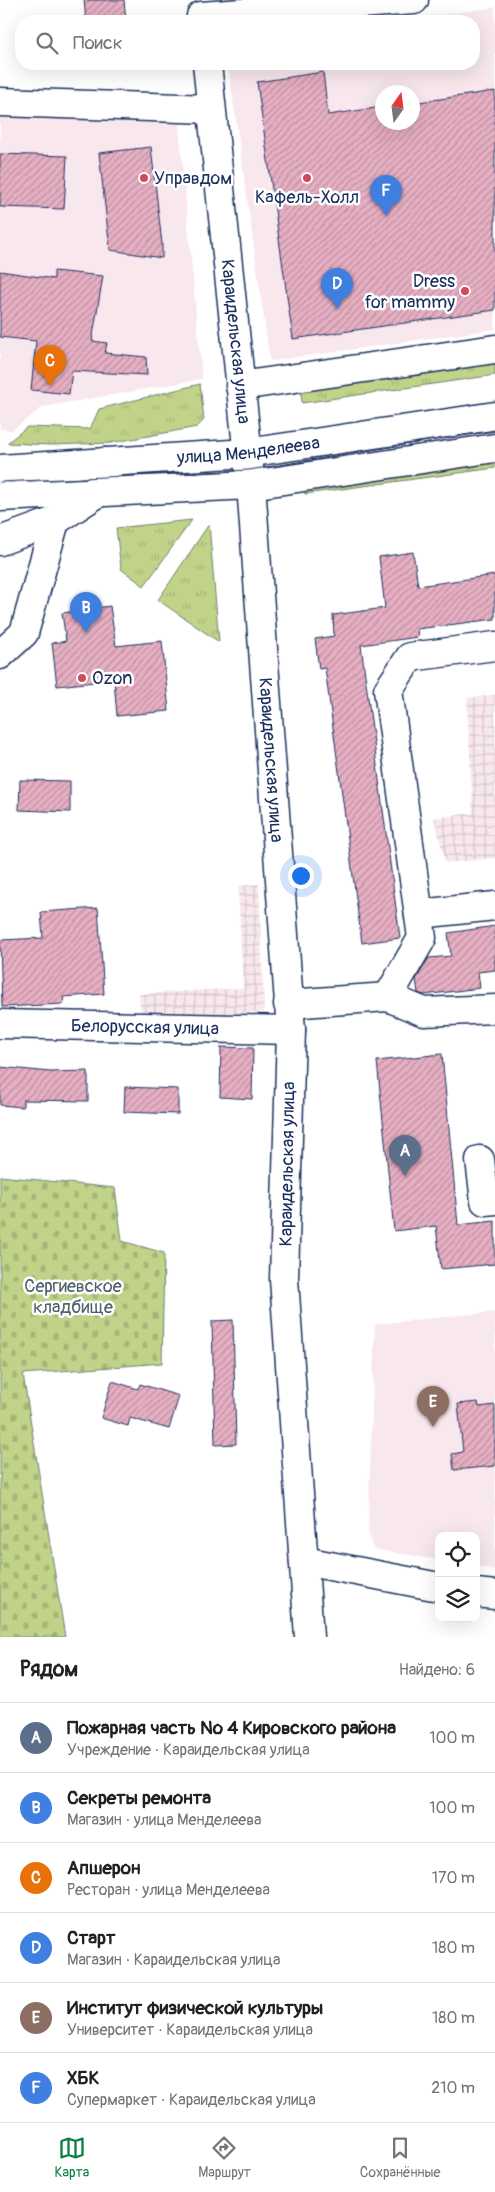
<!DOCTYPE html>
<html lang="ru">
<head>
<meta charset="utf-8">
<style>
	:root { --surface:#fff; --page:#f6f6f6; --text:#202124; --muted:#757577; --line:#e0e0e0; --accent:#0b8043 }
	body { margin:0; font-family:Pangolin,sans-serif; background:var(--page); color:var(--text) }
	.controls { position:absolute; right:15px; bottom:15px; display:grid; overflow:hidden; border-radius:10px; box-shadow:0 5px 20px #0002 }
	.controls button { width:45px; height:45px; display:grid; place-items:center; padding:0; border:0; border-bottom:1px solid var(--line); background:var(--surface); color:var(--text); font:25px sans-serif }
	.compass { position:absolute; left:375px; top:85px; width:45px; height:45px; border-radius:50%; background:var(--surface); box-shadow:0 5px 20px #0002; rotate:14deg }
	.you { position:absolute; left:300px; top:875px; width:18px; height:18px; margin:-12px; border:4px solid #fff; border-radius:50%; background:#1a73e8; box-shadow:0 0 0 8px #1a73e833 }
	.badge { display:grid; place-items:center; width:32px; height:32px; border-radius:50%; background:var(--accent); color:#fff; font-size:16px; font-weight:700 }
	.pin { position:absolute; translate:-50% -41px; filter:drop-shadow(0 1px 2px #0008) }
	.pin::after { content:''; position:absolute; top:26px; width:18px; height:15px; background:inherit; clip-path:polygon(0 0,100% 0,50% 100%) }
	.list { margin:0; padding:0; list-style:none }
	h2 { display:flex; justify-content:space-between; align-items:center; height:65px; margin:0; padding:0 20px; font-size:21px }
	h2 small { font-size:16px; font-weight:400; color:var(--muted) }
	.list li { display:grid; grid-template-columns:32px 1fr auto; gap:15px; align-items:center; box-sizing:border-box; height:70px; padding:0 20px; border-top:1px solid var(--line) }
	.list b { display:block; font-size:19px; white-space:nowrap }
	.list p { margin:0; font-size:16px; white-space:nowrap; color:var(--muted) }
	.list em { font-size:16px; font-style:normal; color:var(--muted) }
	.icon { flex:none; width:28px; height:28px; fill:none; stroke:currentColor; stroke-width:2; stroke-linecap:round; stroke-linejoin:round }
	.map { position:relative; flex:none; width:495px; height:1637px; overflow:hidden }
	.search { position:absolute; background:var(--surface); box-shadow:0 5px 20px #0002; left:15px; right:15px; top:15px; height:55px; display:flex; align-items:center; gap:12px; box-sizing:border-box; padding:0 18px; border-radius:20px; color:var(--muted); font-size:19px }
	.sheet { height:485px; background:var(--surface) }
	nav { display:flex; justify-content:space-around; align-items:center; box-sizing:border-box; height:70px; border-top:1px solid var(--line); background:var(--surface); font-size:14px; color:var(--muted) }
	nav a { display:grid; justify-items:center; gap:2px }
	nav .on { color:var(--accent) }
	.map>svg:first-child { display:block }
</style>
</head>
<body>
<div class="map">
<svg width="495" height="1637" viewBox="0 0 495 1637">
	<defs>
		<pattern id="industrial-grid" width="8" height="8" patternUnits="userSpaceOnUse" patternTransform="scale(1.25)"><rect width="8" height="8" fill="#f8e7ed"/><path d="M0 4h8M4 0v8" fill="none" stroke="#d4c6ce"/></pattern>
		<pattern id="grass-tufts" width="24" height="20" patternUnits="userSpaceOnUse" patternTransform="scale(1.25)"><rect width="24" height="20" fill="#c1d388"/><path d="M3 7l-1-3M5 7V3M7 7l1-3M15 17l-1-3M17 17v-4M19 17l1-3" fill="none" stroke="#a5b578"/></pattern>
		<pattern id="cemetery-stones" width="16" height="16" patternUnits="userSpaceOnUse" patternTransform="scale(1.25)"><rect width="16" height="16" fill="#c1d388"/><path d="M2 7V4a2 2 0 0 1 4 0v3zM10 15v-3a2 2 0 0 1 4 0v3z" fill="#a5b578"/></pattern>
		<pattern id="building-hatch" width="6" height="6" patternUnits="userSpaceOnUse" patternTransform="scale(1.25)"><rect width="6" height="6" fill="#e7afc2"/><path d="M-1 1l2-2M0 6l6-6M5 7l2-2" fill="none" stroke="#ba8fa1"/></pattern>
	</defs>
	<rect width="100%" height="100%" fill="#fff"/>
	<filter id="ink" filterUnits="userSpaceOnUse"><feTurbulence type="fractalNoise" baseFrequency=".02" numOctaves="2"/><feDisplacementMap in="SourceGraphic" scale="10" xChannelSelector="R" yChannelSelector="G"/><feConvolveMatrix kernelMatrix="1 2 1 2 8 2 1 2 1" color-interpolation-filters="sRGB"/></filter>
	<g filter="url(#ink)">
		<g fill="#f8e7ed" fill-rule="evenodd">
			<path d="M495 7V329L270 361 228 64H474V21H395ZM382 92H412V122H382Z"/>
			<polygon points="0,111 178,115 202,379 43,407 12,430 0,429"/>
			<polygon points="495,1312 495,1570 476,1566 476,1536 439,1536 439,1560 373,1549 368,1531 375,1324"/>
		</g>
		<g fill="url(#industrial-grid)">
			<polygon points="495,695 495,858 446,863 434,818 473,813 467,698"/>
			<polygon points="259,884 264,1012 141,1018 139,994 243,988 238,886"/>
		</g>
		<g fill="url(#grass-tufts)" stroke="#6e8173">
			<polygon points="495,362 495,375 302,403 301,391"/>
			<polygon points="200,384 204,420 197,427 110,443 50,445 7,443 27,427 90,429 99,409"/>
			<polygon points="495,462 495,468 305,494 304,488"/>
			<polygon points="192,520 144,586 121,569 116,528"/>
			<polygon points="209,524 219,642 158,600"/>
		</g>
		<polygon fill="url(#cemetery-stones)" stroke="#6e8173" points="0,1176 115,1188 122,1241 164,1253 162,1363 23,1374 65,1637 0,1637"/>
		<g fill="url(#building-hatch)" stroke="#1b2f5e">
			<polygon points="84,0 124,0 126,21 86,21"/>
			<polygon points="323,72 328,115 382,107 382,122 412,122 412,103 495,91 495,310 293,339 257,82"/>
			<polygon points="151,147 162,244 162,258 110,250 99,153"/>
			<polygon points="0,154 67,156 64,209 0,207"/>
			<polygon points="0,271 54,279 54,271 103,276 92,341 107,343 105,353 146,357 147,375 72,371 69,394 31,390 36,341 0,337"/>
			<polygon points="413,552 418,586 495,575 495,619 417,629 418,637 361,645 400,938 362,943 325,668 319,669 315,639 334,636 333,615 385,608 379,557"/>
			<polygon points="110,606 116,646 162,641 169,711 117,716 114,680 57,686 52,643 66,641 62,613"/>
			<polygon points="20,780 70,781 70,812 19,810"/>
			<polygon points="98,908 104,994 63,997 64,1004 2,1007 0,940 43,938 41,912"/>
			<polygon points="495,926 495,970 478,972 480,988 424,995 418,993 416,979 429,958 451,956 448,933"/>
			<polygon points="221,1047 253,1048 252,1099 220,1097"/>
			<polygon points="442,1054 458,1225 495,1221 495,1264 441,1269 436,1226 394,1231 377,1061"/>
			<polygon points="0,1067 50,1072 88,1071 88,1101 23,1100 23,1107 0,1105"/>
			<polygon points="125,1087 178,1089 178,1114 124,1112"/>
			<polygon points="233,1320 236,1444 215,1445 212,1321"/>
			<polygon points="112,1381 138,1389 140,1384 179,1396 169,1429 130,1418 128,1426 101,1418"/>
			<polygon points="478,1402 479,1407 495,1405 495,1466 454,1470 452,1454 463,1452 458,1404"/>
		</g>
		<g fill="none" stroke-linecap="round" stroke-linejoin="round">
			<g stroke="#1b2f5e" stroke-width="31">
				<g id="minor">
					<polyline points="201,16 414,0"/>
					<path id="s1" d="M207 64 251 485 291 1030 284 1279 309 1637"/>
					<polyline points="0,102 211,109"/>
					<polyline points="240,386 495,349"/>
					<polyline points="0,541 55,521 101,491 104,462"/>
					<polyline points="0,655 24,633 55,521"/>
					<polyline points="419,914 495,906"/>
					<polyline points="388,997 422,938 388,690 410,657 495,646"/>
					<polyline points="288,1004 388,997 424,1012 495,1009"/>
					<path id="s2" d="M0 1024 291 1030"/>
					<polyline points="480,1160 485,1201 495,1200"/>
					<polyline points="304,1561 439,1587"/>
					<polyline points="476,1593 495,1595"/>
				</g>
			</g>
			<g stroke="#1b2f5e" stroke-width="31">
				<g id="major">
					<path id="s3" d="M0 469 247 453 495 416"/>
					<polyline points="0,497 251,485 495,448"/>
				</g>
			</g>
			<use href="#minor" stroke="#fff" stroke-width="28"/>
			<use href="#major" stroke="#fff" stroke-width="28"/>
			<polyline stroke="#1b2f5e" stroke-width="1" points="0,482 249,470 495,430"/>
		</g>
	</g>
	<g fill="#d1495b" stroke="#fff" stroke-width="2">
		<circle cx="144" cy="178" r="5"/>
		<circle cx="307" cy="178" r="5"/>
		<circle cx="465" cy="291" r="5"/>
		<circle cx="82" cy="678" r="5"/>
	</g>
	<g text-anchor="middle" stroke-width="5" stroke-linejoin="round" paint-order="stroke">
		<g font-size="18" fill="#1b2f5e" stroke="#fff" text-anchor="start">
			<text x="154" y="184">Управдом</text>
			<text x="307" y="203" text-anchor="middle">Кафель-Холл</text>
			<text x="455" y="287" text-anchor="end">Dress<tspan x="455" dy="21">for mammy</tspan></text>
			<text x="92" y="684">Ozon</text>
		</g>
		<g font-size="18" fill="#1b2f5e" stroke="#fff">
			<text dy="6" stroke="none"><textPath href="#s1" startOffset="279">Караидельская улица</textPath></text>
			<text dy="6" stroke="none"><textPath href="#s3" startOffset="249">улица Менделеева</textPath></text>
			<text dy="6" stroke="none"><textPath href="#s1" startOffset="699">Караидельская улица</textPath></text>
			<text dy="6" stroke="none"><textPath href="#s2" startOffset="145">Белорусская улица</textPath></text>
			<text transform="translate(287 1164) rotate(-89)" y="6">Караидельская улица</text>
		</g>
		<g font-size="18" fill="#4d606b" stroke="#fff">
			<text x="73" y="1292">Сергиевское<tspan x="73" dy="21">кладбище</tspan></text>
		</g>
	</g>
</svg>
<div class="controls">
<button><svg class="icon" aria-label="locate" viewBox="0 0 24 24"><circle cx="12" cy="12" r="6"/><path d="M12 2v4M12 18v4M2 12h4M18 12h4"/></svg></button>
<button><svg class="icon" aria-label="layers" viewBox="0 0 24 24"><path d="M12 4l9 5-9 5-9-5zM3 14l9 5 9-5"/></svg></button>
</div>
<svg class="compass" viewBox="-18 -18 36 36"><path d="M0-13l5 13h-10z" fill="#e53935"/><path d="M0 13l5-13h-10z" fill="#757577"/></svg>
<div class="you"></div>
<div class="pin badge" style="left:405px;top:1176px;background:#5c6f8a">A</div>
<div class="pin badge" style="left:86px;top:633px;background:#3f7fe0">B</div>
<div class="pin badge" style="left:50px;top:386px;background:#e8710a">C</div>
<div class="pin badge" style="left:337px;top:309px;background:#3f7fe0">D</div>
<div class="pin badge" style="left:433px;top:1427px;background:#8d6e63">E</div>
<div class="pin badge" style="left:386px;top:216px;background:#3f7fe0">F</div>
<div class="search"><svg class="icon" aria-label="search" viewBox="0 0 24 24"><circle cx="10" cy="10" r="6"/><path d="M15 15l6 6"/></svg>Поиск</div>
</div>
<section class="sheet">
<h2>Рядом<small>Найдено: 6</small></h2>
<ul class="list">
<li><span class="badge" style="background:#5c6f8a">A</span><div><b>Пожарная часть № 4 Кировского района</b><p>Учреждение · Караидельская улица</p></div><em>100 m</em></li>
<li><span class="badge" style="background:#3f7fe0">B</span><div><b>Секреты ремонта</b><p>Магазин · улица Менделеева</p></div><em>100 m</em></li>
<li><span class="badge" style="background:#e8710a">C</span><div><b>Апшерон</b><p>Ресторан · улица Менделеева</p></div><em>170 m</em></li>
<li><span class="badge" style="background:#3f7fe0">D</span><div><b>Старт</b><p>Магазин · Караидельская улица</p></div><em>180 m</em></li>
<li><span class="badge" style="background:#8d6e63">E</span><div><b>Институт физической культуры</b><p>Университет · Караидельская улица</p></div><em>180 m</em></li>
<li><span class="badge" style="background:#3f7fe0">F</span><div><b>ХБК</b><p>Супермаркет · Караидельская улица</p></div><em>210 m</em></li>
</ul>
</section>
<nav>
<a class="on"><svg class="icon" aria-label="map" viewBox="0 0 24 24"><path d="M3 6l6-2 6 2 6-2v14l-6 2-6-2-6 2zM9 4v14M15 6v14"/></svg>Карта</a>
<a><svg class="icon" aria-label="directions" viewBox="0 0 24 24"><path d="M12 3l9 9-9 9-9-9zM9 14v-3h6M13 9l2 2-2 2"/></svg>Маршрут</a>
<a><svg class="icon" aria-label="saved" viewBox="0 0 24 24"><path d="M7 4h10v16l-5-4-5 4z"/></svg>Сохранённые</a>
</nav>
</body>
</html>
